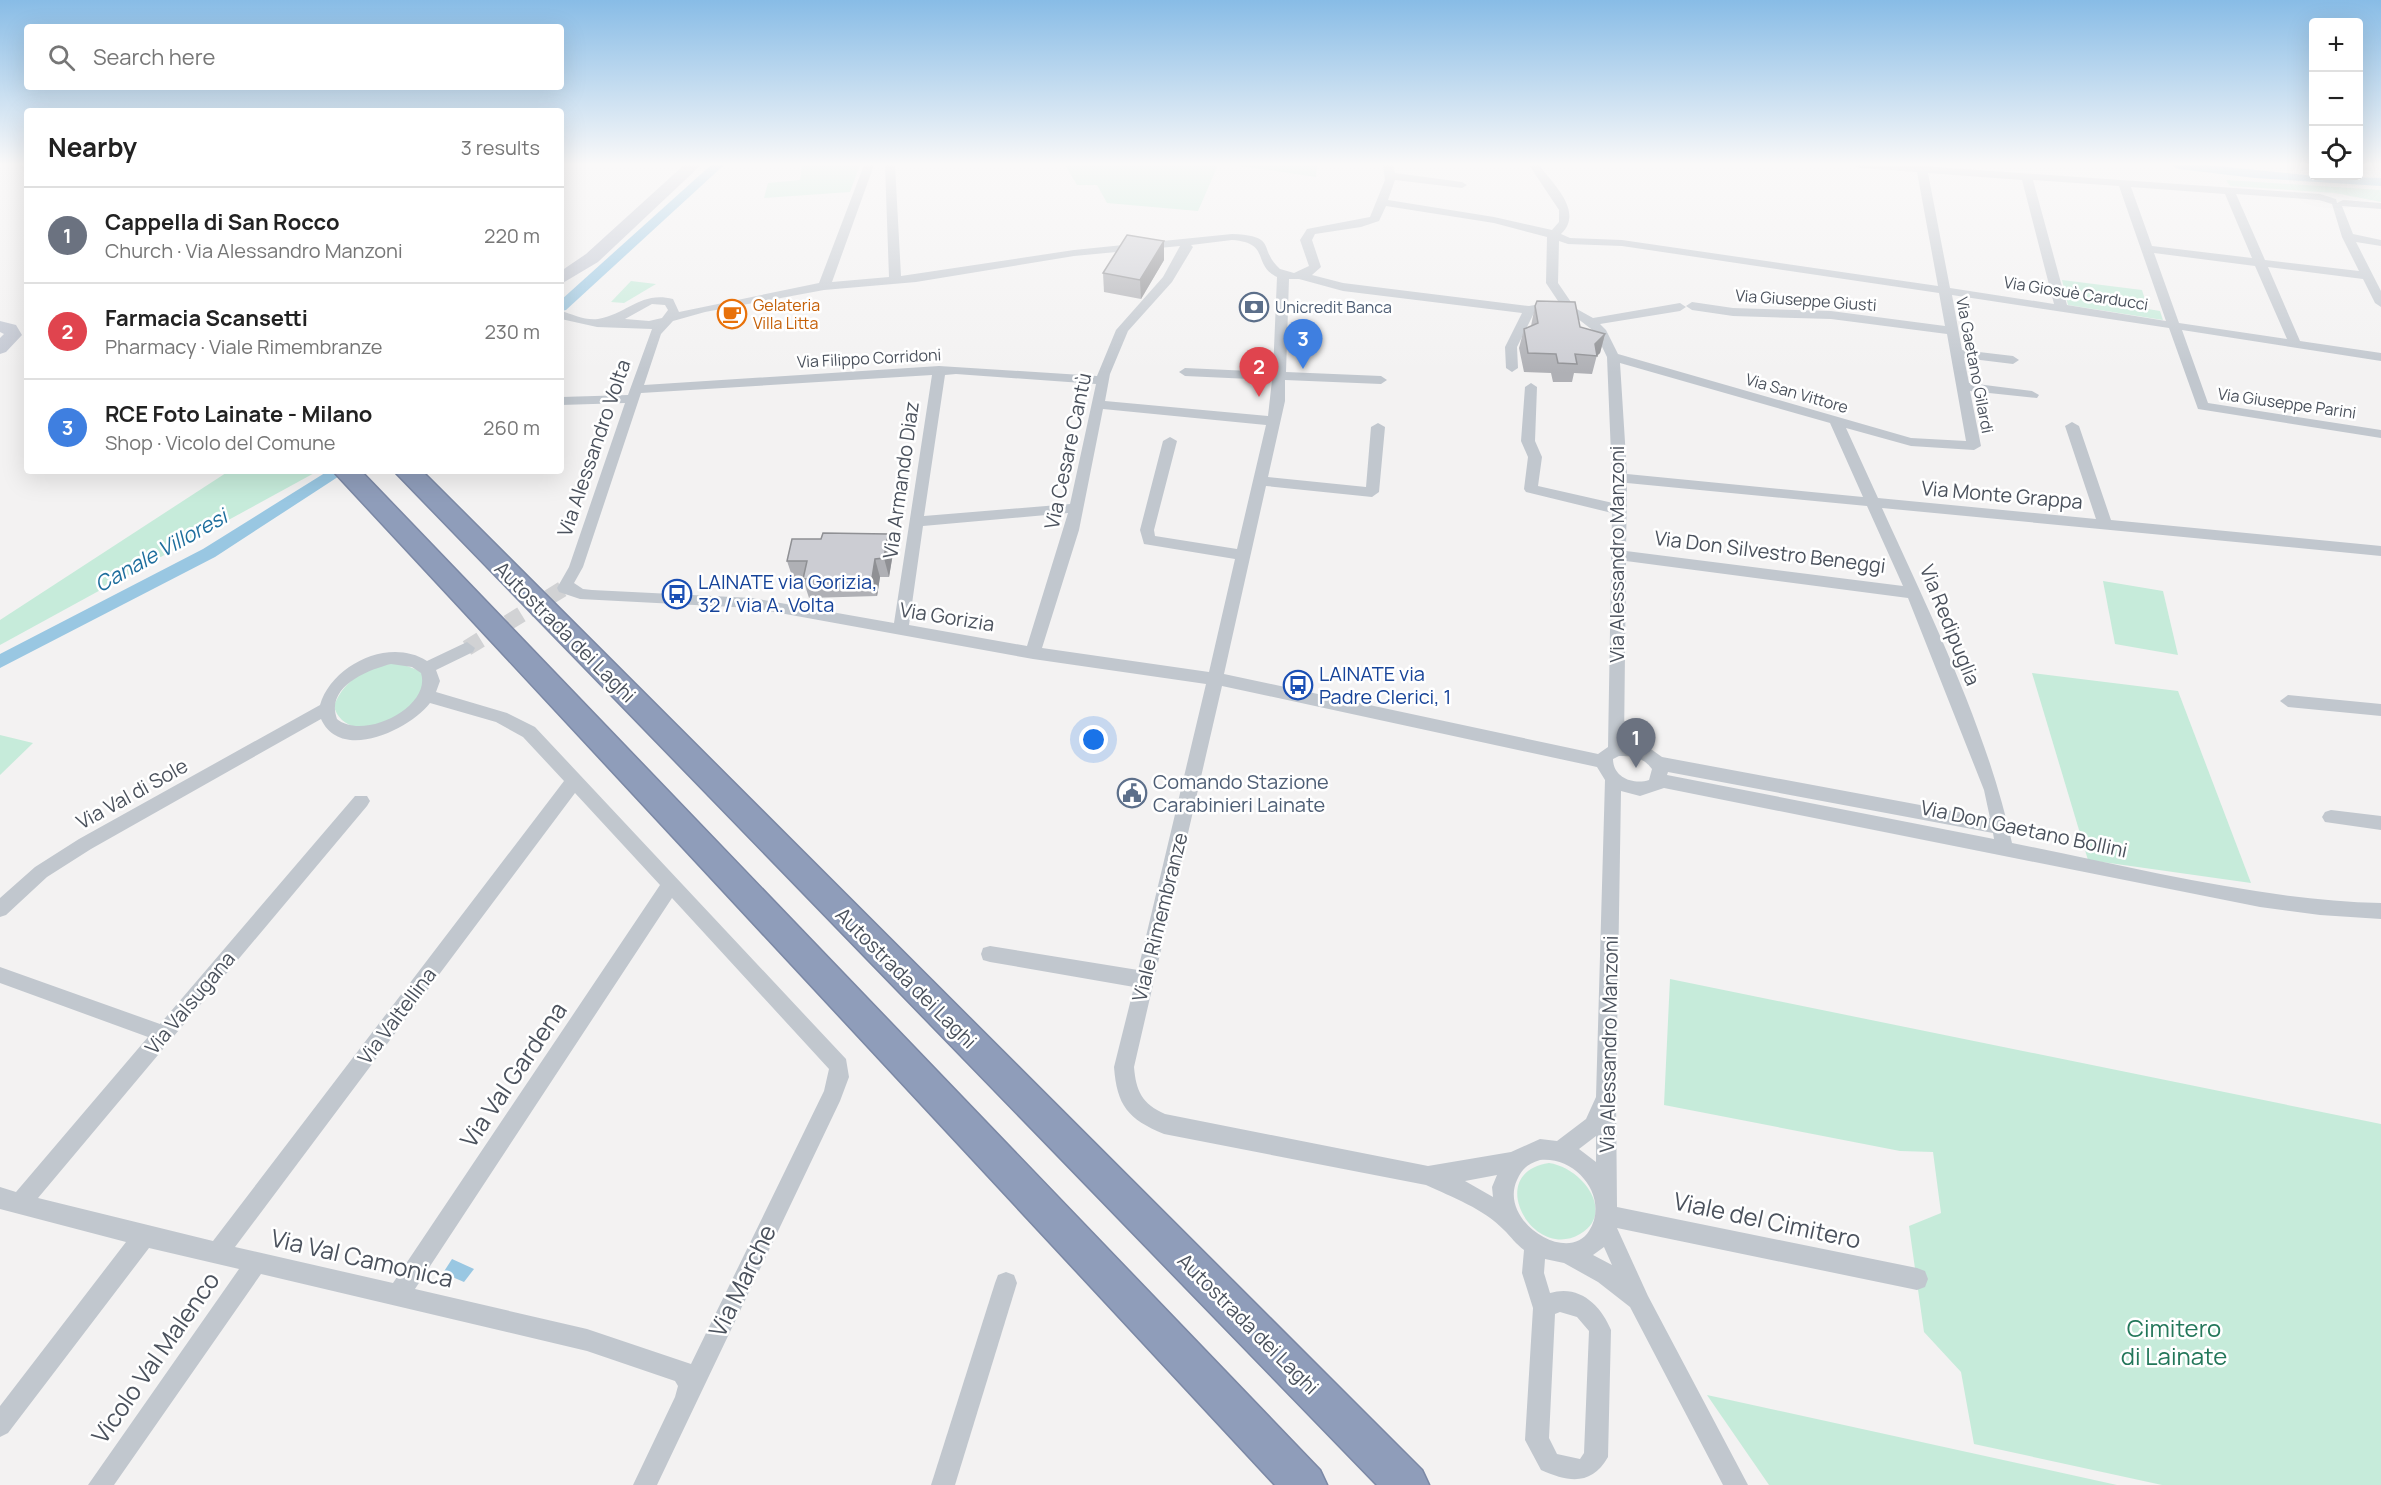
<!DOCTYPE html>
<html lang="en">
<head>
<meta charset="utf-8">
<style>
	:root { --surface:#fff; --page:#f6f6f6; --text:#222; --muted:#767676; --line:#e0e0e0; --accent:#2563eb }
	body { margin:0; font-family:Manrope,sans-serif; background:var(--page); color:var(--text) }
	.controls { position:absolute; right:18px; top:18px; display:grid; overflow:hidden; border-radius:6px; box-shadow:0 6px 24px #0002 }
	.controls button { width:54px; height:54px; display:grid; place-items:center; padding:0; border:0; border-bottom:2px solid var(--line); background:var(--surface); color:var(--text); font:30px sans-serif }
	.you { position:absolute; left:1094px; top:740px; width:21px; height:21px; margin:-15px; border:4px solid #fff; border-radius:50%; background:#1a73e8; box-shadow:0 0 0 9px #1a73e833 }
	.badge { display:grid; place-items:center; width:39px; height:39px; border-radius:50%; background:var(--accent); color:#fff; font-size:20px; font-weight:700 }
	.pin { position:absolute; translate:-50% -50px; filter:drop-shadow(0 2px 3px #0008) }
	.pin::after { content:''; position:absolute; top:32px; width:21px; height:18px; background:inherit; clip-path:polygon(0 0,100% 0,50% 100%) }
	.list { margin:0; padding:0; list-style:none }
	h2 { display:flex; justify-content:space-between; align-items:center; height:78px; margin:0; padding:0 24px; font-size:26px }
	h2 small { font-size:20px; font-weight:400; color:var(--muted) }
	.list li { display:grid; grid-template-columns:39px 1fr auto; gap:18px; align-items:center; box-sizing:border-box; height:96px; padding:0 24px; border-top:2px solid var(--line) }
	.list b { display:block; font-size:22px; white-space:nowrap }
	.list p { margin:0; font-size:20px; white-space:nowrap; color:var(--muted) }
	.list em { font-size:20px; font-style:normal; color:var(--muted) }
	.icon { flex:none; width:33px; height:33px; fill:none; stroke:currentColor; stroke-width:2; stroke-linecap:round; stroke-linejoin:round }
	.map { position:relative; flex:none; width:2381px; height:1485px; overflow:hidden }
	.search { position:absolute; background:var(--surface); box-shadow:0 6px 24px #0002; left:24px; top:24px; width:540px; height:66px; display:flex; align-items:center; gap:15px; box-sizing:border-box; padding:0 21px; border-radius:6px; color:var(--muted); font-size:22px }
	.panel { position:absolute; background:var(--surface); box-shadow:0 6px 24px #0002; left:24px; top:108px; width:540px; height:366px; border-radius:6px }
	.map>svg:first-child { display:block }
</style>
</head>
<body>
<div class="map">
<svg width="2381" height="1485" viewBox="0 0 2381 1485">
	<rect width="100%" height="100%" fill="#f3f2f2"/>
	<g fill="#c6ebda">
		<polygon points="802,165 860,165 850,192 764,198 768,183 800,180"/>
		<polygon points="1065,165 1218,165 1198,211 1107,203 1097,185 1077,185"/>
		<polygon points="1233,165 1317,165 1316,177"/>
		<polygon points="2226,180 2381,190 2381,202 2335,193 2230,186"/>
		<polygon points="2062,280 2142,290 2148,309 2160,311 2163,320 2068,305"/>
		<polygon points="631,281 656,284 624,303 611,302"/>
		<polygon points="229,471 318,471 0,645 0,620"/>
		<polygon points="2103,581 2163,591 2178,655 2115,644"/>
		<path d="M399 663 420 671 425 678 422 698C411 706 398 719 386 724 366 733 339 728 334 706 344 678 371 665 399 663Z"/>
		<polygon points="2032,673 2178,691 2251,883 2088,860"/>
		<polygon points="0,735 33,743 0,775"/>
		<polygon points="1670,979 2381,1124 2381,1485 2162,1485 1974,1444 1961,1372 1924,1332 1909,1226 1941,1213 1933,1152 1900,1151 1664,1105"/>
		<path d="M1549 1163C1583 1168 1616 1213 1580 1234 1533 1262 1483 1173 1549 1163Z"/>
		<polygon points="1707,1395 2117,1485 1769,1485"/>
	</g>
	<polygon fill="#99c7e2" points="452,1259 474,1269 464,1282 443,1273"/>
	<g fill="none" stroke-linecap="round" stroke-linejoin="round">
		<g fill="#99c7e2" fill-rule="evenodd">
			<polygon points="711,165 724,165 566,310 561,311 561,300"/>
			<polygon points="2172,165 2207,165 2314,176 2381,178 2381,186 2255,178 2178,169"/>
			<polygon points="328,471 347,471 215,557 0,668 0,654 203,549"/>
		</g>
		<polyline stroke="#d1d2d4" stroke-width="16" stroke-dasharray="16 8" stroke-linecap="butt" points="467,648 564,588"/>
		<g stroke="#7b88a5" stroke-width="3">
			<g id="highway">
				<polygon points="333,471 361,471 1320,1470 1327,1485 1275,1485"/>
				<polygon points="394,471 422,471 1422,1470 1429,1485 1377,1485"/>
			</g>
		</g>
		<g fill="#c1c7ce" fill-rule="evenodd">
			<polygon points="19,165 27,165 27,172 23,171"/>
			<path d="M864 165H874L832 282 889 277 885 165H895L901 276 1074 250 1232 234C1279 236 1257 248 1280 269L1294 273 1309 266 1300 240 1307 229 1370 217 1385 180 1383 165H1393L1395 173 1462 182 1467 185 1462 188 1395 180 1388 200 1494 217 1552 230 1559 222V210L1529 165H1539C1554 185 1584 212 1561 234L1570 238 1622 240 1938 286 1917 172 1860 168 1855 165 1922 166 2320 194 2336 199 2337 203 2343 200 2381 203V209L2342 206 2353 234 2381 240V246L2356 242 2381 291V307L2375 303 2363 279 2268 267 2300 341 2381 353V361L2182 330 2208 403 2381 430V438L2198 409 2169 328 1952 295 1962 350 2013 356 2019 360 2013 364 1964 358 1969 383 2032 391 2039 395 2037 398 1970 391 1981 446 1974 450 1911 446 1846 428 1878 498 2096 519 2065 426 2072 422 2079 426 2111 520 2381 546V556L1882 508C1931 616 1986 726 2012 843 2132 867 2259 900 2381 903V919L2320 915 2260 907 1664 788 1640 796 1621 791 1616 1097 1617 1207 1917 1268 1925 1271 1928 1279 1925 1287 1917 1290 1617 1228 1648 1296 1748 1485H1723L1630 1307 1598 1282 1564 1263 1545 1259 1544 1273 1550 1293C1579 1284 1601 1305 1611 1330L1608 1457C1592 1485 1570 1483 1541 1470L1525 1440 1533 1308 1522 1273 1524 1250C1516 1244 1511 1237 1504 1230 1484 1209 1452 1197 1426 1185L1164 1134C1128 1119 1117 1106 1114 1067L1134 987 990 962 983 960 981 954 983 948 990 946 1138 970 1206 684 1033 659 752 608 580 599 559 592 557 588 569 567 625 403 561 405V397L628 395 652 329 597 327 561 319V311C572 314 586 321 598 319 628 314 640 291 673 299L679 312 819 283ZM1928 173 2022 180 2054 304 1950 288ZM2033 180 2119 186 2166 321 2067 305ZM2131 187 2225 194 2252 258 2152 246ZM2236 194 2319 200 2332 204 2342 237 2359 271 2265 260ZM1386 206 1494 223 1547 237 1546 283 1560 304 1552 302 1529 306 1343 283 1312 275 1321 267 1312 240 1315 234 1361 227 1379 221ZM1232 240C1272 243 1251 264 1277 277L1273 372 1185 368 1179 372 1185 376 1272 380 1268 416 1105 401 1110 374 1128 331 1172 282 1193 247 1191 245ZM1559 241 1568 244 1622 246 1939 293 1945 326 1831 311 1733 308 1692 302 1686 306 1692 310 1733 316 1831 319 1947 334 1966 441 1911 438 1618 354 1606 330 1600 324 1680 311 1686 307 1680 303 1593 318 1575 308 1558 283ZM1180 246 1163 277 1116 330 1097 376 939 366 644 385 661 334 673 321 705 312 824 290 916 282 1074 256ZM2154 253 2255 266 2287 339 2179 323ZM1289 279H1299L1343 291 1522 313 1505 347 1506 368 1512 372 1518 368 1517 347 1534 313 1552 310 1573 315 1595 332 1607 357 1613 503 1538 486 1542 457 1535 441 1537 387 1531 383 1525 387 1521 441 1528 457 1524 489 1526 492 1612 513 1608 747 1598 754 1224 674 1266 486 1372 497 1379 492 1385 427 1378 423 1371 427 1366 487 1268 477 1285 401V380L1381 384 1387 380 1381 376 1286 372ZM652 304 665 305 668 310 662 318 649 321 625 319ZM1620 363 1830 423 1863 497 1627 474ZM956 374 1096 384 1070 504 924 516 945 375ZM932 375 894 623 752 598 592 590 583 589 574 583 583 567 641 393ZM1103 409 1266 425 1237 549 1155 536 1154 530 1177 441 1170 437 1163 441 1140 530 1144 544 1235 559 1209 672 1042 648 1079 530ZM1627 483 1867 506 1903 586 1626 551ZM1068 513 1027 646 909 625 923 526ZM1626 561 1908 598 1984 790 1990 818 1662 757 1648 747 1624 743ZM1222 686 1597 767 1605 780 1596 1097 1586 1119 1557 1141 1540 1139 1511 1152 1428 1166 1165 1114C1142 1104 1136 1091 1134 1067ZM1619 756C1633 756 1643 757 1652 769L1649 780C1634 785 1613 778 1613 759ZM1668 772 1993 833 1994 839 1667 775ZM1596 1136V1162L1579 1149ZM1540 1160C1577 1156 1610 1198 1589 1231 1568 1265 1498 1221 1517 1180 1522 1168 1528 1164 1540 1160ZM1497 1175 1492 1187 1493 1197 1465 1181ZM1604 1247 1612 1265 1593 1255ZM1560 1312 1577 1317 1589 1331 1584 1453 1580 1459 1557 1454 1549 1438 1555 1314Z"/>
			<path d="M467 642 475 648 473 652 436 670 440 681 436 692 507 713 535 727 846 1059 849 1077 840 1101 657 1485H633L675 1397 678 1386 675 1381 587 1351 261 1274 114 1485H88L239 1269 149 1248 8 1433 0 1437V1406L126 1242 0 1209V1187L16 1192 148 1037 0 983V967L160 1024 355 796H367L370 801 367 806 38 1198 213 1241 564 781 523 737 496 722 430 703C410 729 341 763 321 719L91 849 47 877 6 915 0 917V898L35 867 79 839 320 705C332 665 389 637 427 661ZM391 664 412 667 421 673C432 707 363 741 337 719 325 687 367 670 391 664ZM575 793 660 885 393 1283 235 1247ZM672 898 829 1069 824 1091 691 1364 587 1329 415 1289Z"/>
			<polygon points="2288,695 2381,704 2381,716 2288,707 2280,701"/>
			<polygon points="2331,810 2381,816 2381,830 2325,822 2322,817 2325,812"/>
			<polygon points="1006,1272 1014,1275 1017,1283 955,1485 931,1485 995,1283 998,1275"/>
		</g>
		<g fill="#c2c7d2" fill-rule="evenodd">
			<polygon points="684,165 701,165 598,262 561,284 561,271 586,254"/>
			<polygon points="0,321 16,325 22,335 6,352 0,354 0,338 4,334 0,332"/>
		</g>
		<use href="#highway" fill="#8f9dba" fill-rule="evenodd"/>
	</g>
	<g fill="#afb0b5">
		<polygon points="1164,260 1141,299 1104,292 1103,273"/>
		<polygon points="1535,306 1580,327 1605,334 1600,353 1597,355 1592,374 1574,373 1572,382 1553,382 1551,373 1524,372 1519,348 1524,329 1531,326"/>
		<polygon points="893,553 889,577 880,577 877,596 809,598 803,579 793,579 787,561"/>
	</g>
	<g fill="#8f9094">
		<polygon points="1164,241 1164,260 1141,299 1140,280"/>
		<polygon points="1605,334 1600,353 1597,356 1595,344"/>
		<polygon points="888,534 893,553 889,577 884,558"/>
		<polygon points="875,559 880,577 877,596 872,578"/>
	</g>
	<g fill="#cccdd3" stroke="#8f9094" stroke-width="1.5">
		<polygon points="1127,235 1164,241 1140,280 1103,273"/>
		<polygon points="1537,301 1575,302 1580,327 1605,334 1595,344 1597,356 1575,354 1577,364 1558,363 1556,354 1528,353 1524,329 1538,323 1535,306"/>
		<polygon points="823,533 888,534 884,558 875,559 872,578 803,579 807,561 787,561 792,539 821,539"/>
	</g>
	<linearGradient id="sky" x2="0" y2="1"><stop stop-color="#88bce6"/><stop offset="0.44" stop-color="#faf9f9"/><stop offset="1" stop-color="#faf9f9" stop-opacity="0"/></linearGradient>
	<rect width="2381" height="373" fill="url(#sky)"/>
	<defs>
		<g id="bank-ring" transform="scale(1.5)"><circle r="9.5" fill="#fff" stroke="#5c6f8a" stroke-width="1.5"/><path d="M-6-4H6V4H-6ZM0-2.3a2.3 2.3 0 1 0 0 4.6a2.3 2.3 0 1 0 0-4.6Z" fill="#5c6f8a"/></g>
		<g id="cafe-ring" transform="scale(1.5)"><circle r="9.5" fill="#fff" stroke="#e8710a" stroke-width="1.5"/><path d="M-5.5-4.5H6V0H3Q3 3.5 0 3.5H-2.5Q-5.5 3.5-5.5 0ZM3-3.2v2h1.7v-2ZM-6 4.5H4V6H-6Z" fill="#e8710a"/></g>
		<g id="bus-ring" transform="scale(1.5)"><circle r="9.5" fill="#fff" stroke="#1a4fb4" stroke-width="1.5"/><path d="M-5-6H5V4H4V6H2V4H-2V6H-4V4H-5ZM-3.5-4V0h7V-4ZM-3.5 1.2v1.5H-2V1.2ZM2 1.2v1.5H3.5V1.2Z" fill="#1a4fb4"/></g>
		<g id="civic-ring" transform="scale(1.5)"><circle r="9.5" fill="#fff" stroke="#5c6f8a" stroke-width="1.5"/><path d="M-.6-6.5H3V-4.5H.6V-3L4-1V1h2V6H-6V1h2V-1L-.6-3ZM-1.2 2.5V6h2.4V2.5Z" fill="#5c6f8a"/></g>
	</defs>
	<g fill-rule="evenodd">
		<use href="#bank-ring" x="1254" y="307"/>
		<use href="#cafe-ring" x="732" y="314"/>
		<use href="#bus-ring" x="677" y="594"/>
		<use href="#bus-ring" x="1298" y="685"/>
		<use href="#civic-ring" x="1132" y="793"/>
	</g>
	<g text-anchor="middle" stroke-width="5" stroke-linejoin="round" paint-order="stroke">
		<g font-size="16" fill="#4b525d" stroke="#fff">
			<text transform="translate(2076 293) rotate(9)" y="6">Via Giosuè Carducci</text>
			<text transform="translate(1806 300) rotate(4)" y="6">Via Giuseppe Giusti</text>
			<text transform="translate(869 358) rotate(-3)" y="6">Via Filippo Corridoni</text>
			<text transform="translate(1975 365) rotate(79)" y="6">Via Gaetano Gilardi</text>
			<text transform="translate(1797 393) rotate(16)" y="6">Via San Vittore</text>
			<text transform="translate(2287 403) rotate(8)" y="6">Via Giuseppe Parini</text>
		</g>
		<g font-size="16" fill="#c56008" stroke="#fff" text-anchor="start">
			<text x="753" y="311">Gelateria<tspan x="753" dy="18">Villa Litta</tspan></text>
		</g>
		<g font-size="16" fill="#4e5e75" stroke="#fff" text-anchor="start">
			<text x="1275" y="313">Unicredit Banca</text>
		</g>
		<g font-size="20" fill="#4b525d" stroke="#fff">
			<text transform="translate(594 448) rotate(-71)" y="7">Via Alessandro Volta</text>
			<text transform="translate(1068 451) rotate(-78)" y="7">Via Cesare Cantù</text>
			<text transform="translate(901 480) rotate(-82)" y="7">Via Armando Diaz</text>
			<text transform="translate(2002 495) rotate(5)" y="7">Via Monte Grappa</text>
			<text transform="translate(1770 552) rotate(7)" y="7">Via Don Silvestro Beneggi</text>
			<text transform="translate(1617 554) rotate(-90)" y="7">Via Alessandro Manzoni</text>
			<text transform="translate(947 617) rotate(9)" y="7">Via Gorizia</text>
			<text transform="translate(1950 625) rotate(68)" y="7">Via Redipuglia</text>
			<text transform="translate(565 632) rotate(45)" y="7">Autostrada dei Laghi</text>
			<text transform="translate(132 794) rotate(-29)" y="7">Via Val di Sole</text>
			<text transform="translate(2024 829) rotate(12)" y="7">Via Don Gaetano Bollini</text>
			<text transform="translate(1160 917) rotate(-76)" y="7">Viale Rimembranze</text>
			<text transform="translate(906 978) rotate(45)" y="7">Autostrada dei Laghi</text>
			<text transform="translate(190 1003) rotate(-50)" y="7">Via Valsugana</text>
			<text transform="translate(397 1016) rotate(-53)" y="7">Via Valtellina</text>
			<text transform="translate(1609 1044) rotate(-89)" y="7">Via Alessandro Manzoni</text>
			<text transform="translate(1248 1324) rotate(45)" y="7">Autostrada dei Laghi</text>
		</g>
		<g font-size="20" fill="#164399" stroke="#fff" text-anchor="start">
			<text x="698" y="589">LAINATE via Gorizia,<tspan x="698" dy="23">32 / via A. Volta</tspan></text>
			<text x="1319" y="681">LAINATE via<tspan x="1319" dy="23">Padre Clerici, 1</tspan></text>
		</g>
		<g font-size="20" fill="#4e5e75" stroke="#fff" text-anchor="start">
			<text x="1153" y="789">Comando Stazione<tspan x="1153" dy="23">Carabinieri Lainate</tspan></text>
		</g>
		<g font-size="21" font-style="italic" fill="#1e6e9d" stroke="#fff">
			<text transform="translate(161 551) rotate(-29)" y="7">Canale Villoresi</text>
		</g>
		<g font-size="24" fill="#4b525d" stroke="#fff">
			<text transform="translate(514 1075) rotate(-56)" y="8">Via Val Gardena</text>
			<text transform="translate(1767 1221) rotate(12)" y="8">Viale del Cimitero</text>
			<text transform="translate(362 1259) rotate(13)" y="8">Via Val Camonica</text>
			<text transform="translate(743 1281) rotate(-64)" y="8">Via Marche</text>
			<text transform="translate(156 1358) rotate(-55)" y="8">Vicolo Val Malenco</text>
		</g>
		<g font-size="24" fill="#23775a" stroke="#fff">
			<text x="2174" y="1337">Cimitero<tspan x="2174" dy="28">di Lainate</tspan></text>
		</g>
	</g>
</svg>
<div class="controls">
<button>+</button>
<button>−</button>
<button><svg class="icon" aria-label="locate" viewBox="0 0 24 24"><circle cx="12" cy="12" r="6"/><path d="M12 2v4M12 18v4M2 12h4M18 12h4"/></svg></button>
</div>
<div class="you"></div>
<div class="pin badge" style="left:1636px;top:768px;background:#6b7280">1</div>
<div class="pin badge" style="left:1259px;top:397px;background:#e0444e">2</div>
<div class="pin badge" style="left:1303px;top:369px;background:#3f7fe0">3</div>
<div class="search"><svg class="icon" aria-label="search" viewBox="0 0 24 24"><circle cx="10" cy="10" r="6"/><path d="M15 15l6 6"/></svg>Search here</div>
<section class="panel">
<h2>Nearby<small>3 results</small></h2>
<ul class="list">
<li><span class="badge" style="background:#6b7280">1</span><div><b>Cappella di San Rocco</b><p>Church · Via Alessandro Manzoni</p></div><em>220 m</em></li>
<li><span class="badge" style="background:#e0444e">2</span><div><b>Farmacia Scansetti</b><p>Pharmacy · Viale Rimembranze</p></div><em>230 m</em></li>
<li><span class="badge" style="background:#3f7fe0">3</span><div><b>RCE Foto Lainate - Milano</b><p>Shop · Vicolo del Comune</p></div><em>260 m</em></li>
</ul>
</section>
</div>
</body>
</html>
